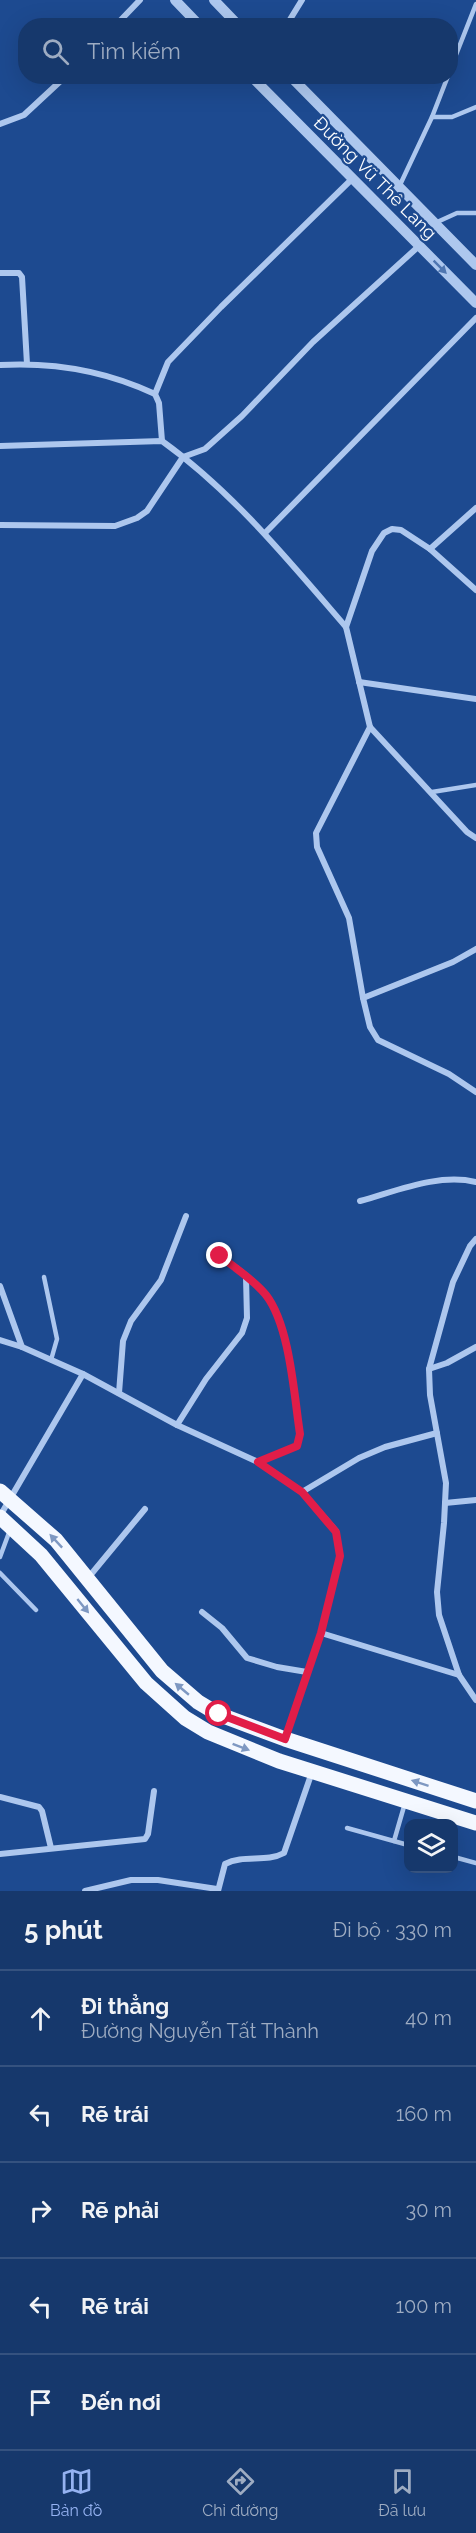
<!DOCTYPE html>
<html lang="vi">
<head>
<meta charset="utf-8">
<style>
	:root { --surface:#16386c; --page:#1f3f72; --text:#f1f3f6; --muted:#9eacc2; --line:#35527f; --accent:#95b2f1 }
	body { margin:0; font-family:Raleway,sans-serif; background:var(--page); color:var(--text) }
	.controls { position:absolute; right:18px; bottom:18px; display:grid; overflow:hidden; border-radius:12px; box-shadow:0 6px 24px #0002 }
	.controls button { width:54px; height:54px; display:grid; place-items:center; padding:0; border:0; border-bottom:2px solid var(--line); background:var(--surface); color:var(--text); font:30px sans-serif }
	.stop { position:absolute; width:18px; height:18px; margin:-14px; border:4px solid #e11d48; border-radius:50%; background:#fff }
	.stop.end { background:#e11d48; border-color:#fff; box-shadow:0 2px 6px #0008 }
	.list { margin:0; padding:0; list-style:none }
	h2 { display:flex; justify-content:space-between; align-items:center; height:78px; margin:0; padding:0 24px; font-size:26px }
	h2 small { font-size:20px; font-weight:400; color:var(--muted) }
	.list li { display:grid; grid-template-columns:39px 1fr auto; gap:18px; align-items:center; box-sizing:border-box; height:96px; padding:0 24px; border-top:2px solid var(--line) }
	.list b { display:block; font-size:22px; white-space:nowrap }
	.list p { margin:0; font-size:20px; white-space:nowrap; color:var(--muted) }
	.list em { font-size:20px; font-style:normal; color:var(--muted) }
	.icon { flex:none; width:33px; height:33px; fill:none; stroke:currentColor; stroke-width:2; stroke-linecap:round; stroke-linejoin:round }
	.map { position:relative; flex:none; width:476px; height:1891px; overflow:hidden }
	.search { position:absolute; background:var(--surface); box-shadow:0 6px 24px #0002; left:18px; right:18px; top:18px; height:66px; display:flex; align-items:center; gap:15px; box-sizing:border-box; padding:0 21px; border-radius:24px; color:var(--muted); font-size:22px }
	.sheet { height:558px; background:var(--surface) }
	nav { display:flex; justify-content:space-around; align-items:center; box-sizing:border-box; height:84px; border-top:2px solid var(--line); background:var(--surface); font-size:16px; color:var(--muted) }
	nav a { display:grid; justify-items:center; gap:3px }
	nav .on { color:var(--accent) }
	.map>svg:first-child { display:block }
</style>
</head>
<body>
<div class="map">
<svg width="476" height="1891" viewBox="0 0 476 1891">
	<rect width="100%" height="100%" fill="#1d4a90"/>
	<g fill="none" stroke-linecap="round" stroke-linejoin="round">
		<g stroke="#adc7ee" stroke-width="4.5">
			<polyline points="450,70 476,4"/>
			<polyline points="432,117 452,117 476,107"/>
			<polyline points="399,187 432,117 448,76"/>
			<polyline points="435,223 457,213 476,213"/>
			<polyline points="432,792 476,785"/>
			<polyline points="44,1277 57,1339 51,1360"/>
			<polyline points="0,1557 10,1530"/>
			<polyline points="0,1573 36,1610"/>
			<polyline points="347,1828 408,1845"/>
			<polyline points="394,1841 405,1803"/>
			<polyline points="454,1857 476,1863"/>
		</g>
		<g stroke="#adc7ee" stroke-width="6">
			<polyline points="115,26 140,0"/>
			<polyline points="286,26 302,0"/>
			<polyline points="0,124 24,115 66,76"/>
			<polyline points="0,273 19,273 22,277 27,364"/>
			<path d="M0 365C54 362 106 371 155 394"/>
			<polyline points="162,441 159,403 155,394 168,362 221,307 352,179"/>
			<path d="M0 446 162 441C233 492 289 561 346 627"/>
			<polyline points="0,525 115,526 137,518 147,511 183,457 205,449 242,416 313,342 419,246"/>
			<polyline points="265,533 476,318"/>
			<polyline points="430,549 476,508"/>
			<polyline points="476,590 430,549 401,530 392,529 384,533 372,551 346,627 370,727 467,832 476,838"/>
			<polyline points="359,682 476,699"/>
			<polyline points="370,727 316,833 317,847 349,918 363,998 370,1027 378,1040 449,1074 476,1092"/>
			<polyline points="363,998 453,962 476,949"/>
			<path d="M360 1201C397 1191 438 1173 476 1182"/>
			<polyline points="476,1239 470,1246 453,1282 429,1369 430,1395 446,1483 444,1523 437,1592 439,1615 459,1675 476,1700"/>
			<path d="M221 1256C235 1268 255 1280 266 1295 290 1326 294 1395 300 1435L297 1446 258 1462"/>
			<polyline points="0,1286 22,1347"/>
			<polyline points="0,1340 22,1347 83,1374 177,1425 258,1462 302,1492 336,1531 340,1556 321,1633 285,1738"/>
			<polyline points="429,1369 447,1363 476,1347"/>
			<polyline points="119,1393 123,1341 131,1321 161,1280 186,1216"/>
			<polyline points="177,1425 206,1379 242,1333 247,1318 246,1277"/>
			<polyline points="302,1492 359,1458 385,1447 437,1433"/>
			<polyline points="445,1503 476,1500"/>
			<polyline points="0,1516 83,1374"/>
			<polyline points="88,1578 145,1509"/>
			<polyline points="202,1612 222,1628 247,1658 277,1667 307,1672"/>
			<polyline points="321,1633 459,1675"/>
			<polyline points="0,1797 39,1807 42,1811 51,1848"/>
			<polyline points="0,1854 145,1839 148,1834 154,1791"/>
			<polyline points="85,1891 131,1880 158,1880 217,1889"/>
			<path d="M218 1891 225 1864C244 1854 266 1863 284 1853L312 1772"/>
		</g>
		<g stroke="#adc7ee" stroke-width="10">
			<polyline points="175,0 200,26"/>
			<polyline points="214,0 239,26"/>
			<polyline points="251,76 476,303"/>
			<polyline points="290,76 476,265"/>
		</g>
		<g stroke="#f4f8ff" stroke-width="15">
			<polyline points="0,1491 56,1540 162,1671 198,1702 218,1714 285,1739 476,1801"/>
			<polyline points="0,1517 41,1555 146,1683 185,1718 208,1732 279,1761 476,1823"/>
		</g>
	</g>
	<defs><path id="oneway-solid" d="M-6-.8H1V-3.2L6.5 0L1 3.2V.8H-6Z" transform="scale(1.5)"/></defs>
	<use fill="#4f76b1" href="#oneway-solid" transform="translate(440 267) rotate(45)"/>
	<g fill="#7e98c2">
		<use href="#oneway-solid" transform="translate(56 1541) rotate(-133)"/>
		<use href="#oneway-solid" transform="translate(83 1606) rotate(51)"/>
		<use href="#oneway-solid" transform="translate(182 1689) rotate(-140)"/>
		<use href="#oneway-solid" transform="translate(241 1747) rotate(21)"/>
		<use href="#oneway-solid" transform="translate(420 1783) rotate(-162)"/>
	</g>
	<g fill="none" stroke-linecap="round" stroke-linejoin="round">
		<path stroke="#e11d48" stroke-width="8" d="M219 1714 285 1739 321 1633 340 1556 336 1532 302 1492 258 1462 297 1446 300 1434C294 1395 290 1326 266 1295 254 1280 235 1268 220 1256"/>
	</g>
	<g text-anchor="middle" stroke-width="4.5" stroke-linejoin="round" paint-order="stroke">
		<g font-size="18" fill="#fff" stroke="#1d4a90">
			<text transform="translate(375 178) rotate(45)" y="6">Đường Vũ Thê Lang</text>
		</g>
	</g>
</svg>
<div class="controls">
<button><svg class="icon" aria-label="layers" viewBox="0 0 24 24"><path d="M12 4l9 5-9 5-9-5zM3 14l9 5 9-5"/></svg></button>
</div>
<div class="stop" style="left:219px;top:1714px"></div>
<div class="stop end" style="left:220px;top:1256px"></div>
<div class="search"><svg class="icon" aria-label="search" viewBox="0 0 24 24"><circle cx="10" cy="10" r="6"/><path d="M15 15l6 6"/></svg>Tìm kiếm</div>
</div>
<section class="sheet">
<h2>5 phút<small>Đi bộ · 330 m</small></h2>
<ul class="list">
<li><svg class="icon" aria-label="ahead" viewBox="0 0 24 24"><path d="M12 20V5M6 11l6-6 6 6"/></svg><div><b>Đi thẳng</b><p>Đường Nguyễn Tất Thành</p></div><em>40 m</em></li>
<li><svg class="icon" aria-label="left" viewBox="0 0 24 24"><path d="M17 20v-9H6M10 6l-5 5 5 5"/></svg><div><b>Rẽ trái</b></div><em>160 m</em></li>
<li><svg class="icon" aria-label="right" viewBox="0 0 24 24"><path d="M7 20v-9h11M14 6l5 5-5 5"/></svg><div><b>Rẽ phải</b></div><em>30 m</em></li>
<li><svg class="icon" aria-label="left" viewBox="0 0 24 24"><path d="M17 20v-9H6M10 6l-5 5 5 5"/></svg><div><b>Rẽ trái</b></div><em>100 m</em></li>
<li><svg class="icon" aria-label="arrive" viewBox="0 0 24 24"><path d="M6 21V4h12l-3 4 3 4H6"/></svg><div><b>Đến nơi</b></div></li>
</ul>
</section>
<nav>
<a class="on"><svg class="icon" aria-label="map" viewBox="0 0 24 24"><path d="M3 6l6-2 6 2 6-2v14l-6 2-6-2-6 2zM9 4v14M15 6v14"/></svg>Bản đồ</a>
<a><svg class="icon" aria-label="directions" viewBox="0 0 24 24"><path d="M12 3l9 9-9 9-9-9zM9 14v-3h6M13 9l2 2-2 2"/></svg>Chỉ đường</a>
<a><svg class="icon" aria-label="saved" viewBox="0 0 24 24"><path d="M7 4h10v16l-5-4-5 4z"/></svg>Đã lưu</a>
</nav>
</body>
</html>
